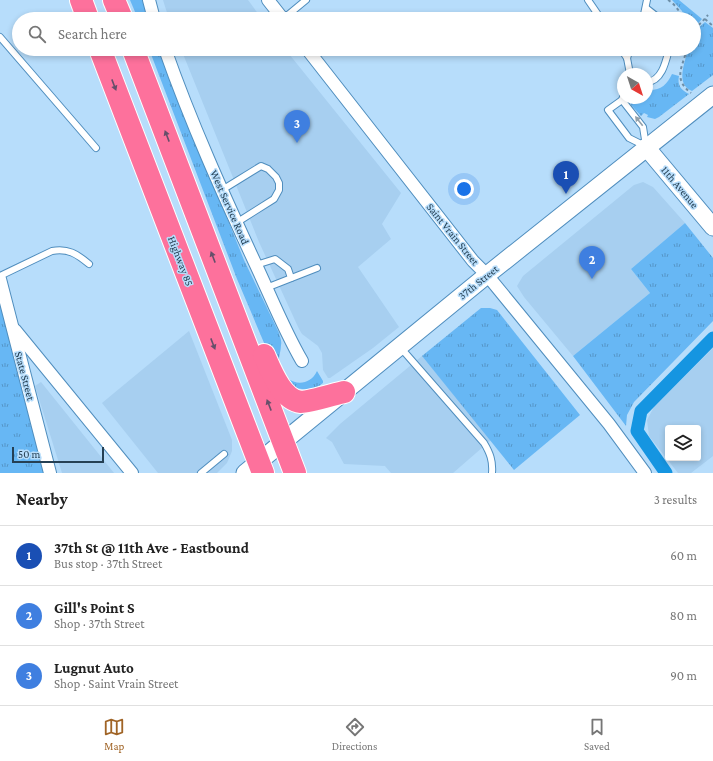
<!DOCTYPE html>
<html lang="en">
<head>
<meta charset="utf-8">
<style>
	:root { --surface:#fff; --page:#f6f6f6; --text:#222; --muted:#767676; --line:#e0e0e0; --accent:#a06426 }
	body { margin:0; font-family:"Crimson Pro",serif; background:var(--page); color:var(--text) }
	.controls { position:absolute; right:12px; bottom:12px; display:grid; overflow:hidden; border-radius:4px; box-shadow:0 2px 6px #0003 }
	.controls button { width:36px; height:36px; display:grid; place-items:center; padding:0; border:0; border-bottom:1px solid var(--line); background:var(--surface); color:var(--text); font:20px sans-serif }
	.compass { position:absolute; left:617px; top:68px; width:36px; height:36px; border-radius:50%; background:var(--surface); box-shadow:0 2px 6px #0003; rotate:141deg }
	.scale { position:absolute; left:12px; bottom:10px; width:92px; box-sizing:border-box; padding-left:4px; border:2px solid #254054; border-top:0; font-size:11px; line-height:14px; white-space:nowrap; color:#254054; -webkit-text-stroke:3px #b7ddfb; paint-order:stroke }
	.you { position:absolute; left:464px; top:189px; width:14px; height:14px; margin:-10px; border:3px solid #fff; border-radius:50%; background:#1a73e8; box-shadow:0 0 0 6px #1a73e833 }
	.badge { display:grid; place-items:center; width:26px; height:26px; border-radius:50%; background:var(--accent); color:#fff; font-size:13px; font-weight:700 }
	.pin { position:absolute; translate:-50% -33px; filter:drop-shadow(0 1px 2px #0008) }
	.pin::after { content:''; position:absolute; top:21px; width:14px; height:12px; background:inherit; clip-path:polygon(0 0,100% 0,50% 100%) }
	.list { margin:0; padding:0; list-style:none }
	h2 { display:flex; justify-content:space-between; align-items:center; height:52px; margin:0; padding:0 16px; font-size:17px }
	h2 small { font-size:13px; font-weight:400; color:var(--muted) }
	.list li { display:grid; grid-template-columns:26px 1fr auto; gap:12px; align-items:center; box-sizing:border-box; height:60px; padding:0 16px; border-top:1px solid var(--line) }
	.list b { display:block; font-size:15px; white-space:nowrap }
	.list p { margin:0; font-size:13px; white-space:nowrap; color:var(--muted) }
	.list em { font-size:13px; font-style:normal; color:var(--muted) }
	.icon { flex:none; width:22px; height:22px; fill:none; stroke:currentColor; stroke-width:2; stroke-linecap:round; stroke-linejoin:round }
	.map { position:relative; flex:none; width:713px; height:473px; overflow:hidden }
	.search { position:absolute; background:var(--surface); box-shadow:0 2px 6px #0003; left:12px; right:12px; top:12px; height:44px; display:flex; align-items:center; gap:10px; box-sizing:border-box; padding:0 14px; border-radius:22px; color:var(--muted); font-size:15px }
	.sheet { height:232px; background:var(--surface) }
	nav { display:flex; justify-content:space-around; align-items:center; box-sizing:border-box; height:56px; border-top:1px solid var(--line); background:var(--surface); font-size:11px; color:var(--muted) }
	nav a { display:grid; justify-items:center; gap:2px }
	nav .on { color:var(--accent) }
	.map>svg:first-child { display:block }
</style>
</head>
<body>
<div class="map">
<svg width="713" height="473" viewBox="0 0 713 473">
	<defs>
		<pattern id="grass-tufts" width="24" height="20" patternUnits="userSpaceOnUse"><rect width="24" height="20" fill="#67b7f4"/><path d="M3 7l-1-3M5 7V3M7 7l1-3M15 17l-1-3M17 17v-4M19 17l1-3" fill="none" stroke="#5596c8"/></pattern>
	</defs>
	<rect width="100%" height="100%" fill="#b7ddfb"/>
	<g fill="#a7cff0" fill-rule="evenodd">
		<polygon points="163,0 248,0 262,19 169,19"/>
		<polygon points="181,49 285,49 401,193 382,224 391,239 358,267 399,327 373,348 330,378 328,378 323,370 322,353 318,346 302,334 299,329 259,242"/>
		<polygon points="643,182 653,187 685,223 631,269 650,293 573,356 524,297 517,286 523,276 634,185"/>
		<polygon points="189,331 232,440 232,451 227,463 217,473 158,473 102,403"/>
		<path d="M713 348V456L691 473H678L649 436 647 420 654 407ZM668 428H698V458H668Z"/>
		<polygon points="422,356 491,440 453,473 391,473 385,466 344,464 332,442 326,438 340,424"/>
		<polygon points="41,382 114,473 62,473 35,386"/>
	</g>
	<g fill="url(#grass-tufts)">
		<polygon points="130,0 142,0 149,19 138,19"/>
		<polygon points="672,0 679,0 702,19 694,28 694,19 685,19 682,11"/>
		<path d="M705 22 713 28V75L692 91C675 84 685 63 688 49H694V32Z"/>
		<path d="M149 49H159L244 260 279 333C280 337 282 341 281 345 281 353 277 359 280 367 285 385 309 389 317 371L323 381V383L316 388 309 390 295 388 273 364 237 279Z"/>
		<path d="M672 74 679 76C677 85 681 90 689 94L659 117 655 119 647 117 648 115 644 113 641 116 631 105 632 98H647V90C660 91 667 85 672 74Z"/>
		<polygon points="685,223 713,258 713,321 634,402 627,415 626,426 573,356 650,293 631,269"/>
		<polygon points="0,299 44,473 0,473"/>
		<polygon points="481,308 490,308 497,310 580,415 514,470 422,356"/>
	</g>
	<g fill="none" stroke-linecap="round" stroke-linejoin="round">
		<polyline stroke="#1595e1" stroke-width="13" points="666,473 637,431 641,411 713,338"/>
		<g stroke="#508ebe" stroke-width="8">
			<g id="lane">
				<polyline points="588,0 601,19"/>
				<polyline points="646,8 660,19"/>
				<polyline points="283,19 306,0"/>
				<polyline points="643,19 647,0"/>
				<polyline points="0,37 96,148"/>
				<polyline points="621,49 627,58 630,74"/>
				<polyline points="627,58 630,49"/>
				<path d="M647 82C662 81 666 61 669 49"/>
				<polyline points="623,97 622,100 608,110 629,138 645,146"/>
				<polyline points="622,100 643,127 646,146"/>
				<polyline points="222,190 261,166 268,169 276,177 279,183 279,190 274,199 236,223"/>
				<polyline points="256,265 275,259 288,269 291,278"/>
				<path d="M0 276 52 251C68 248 77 254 89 264"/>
				<polyline points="266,288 317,268"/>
				<path d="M400 347 484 443C490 453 493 461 492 473"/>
				<polyline points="201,473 224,454"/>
			</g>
		</g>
		<g stroke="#508ebe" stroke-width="14">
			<g id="street">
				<polyline points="149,0 154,19"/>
				<polyline points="268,0 283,19"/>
				<path d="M165 49C191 123 223 194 256 265 271 297 284 330 302 361"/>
				<polyline points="307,49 473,261 487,275 609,424 645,473"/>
				<polyline points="0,279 50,473"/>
				<polyline points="15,330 132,473"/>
			</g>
		</g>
		<g stroke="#508ebe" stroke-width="19">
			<g id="secondary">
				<polyline points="646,147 713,227"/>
				<polyline points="245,473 487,275 713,95"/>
			</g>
		</g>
		<g stroke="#fff" stroke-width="24">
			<g id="highway">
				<polyline points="81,0 88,19"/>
				<polyline points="114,0 122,19"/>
				<polyline points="100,49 263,473"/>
				<polyline points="133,49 295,473"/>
				<path d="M264 355C271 371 282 400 301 402 309 402 335 394 344 392"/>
			</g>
		</g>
		<g stroke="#6d8ea7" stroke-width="2" stroke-dasharray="3 3" stroke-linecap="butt">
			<path d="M668 0C675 4 680 12 684 19"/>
			<polyline points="705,19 713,26"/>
			<polyline points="694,29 702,22 708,15"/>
			<path d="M687 49C682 68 673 79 691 93"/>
		</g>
		<use href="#lane" stroke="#fff" stroke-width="6"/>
		<use href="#street" stroke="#fff" stroke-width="12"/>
		<use href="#secondary" stroke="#fff" stroke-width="17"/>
		<use href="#highway" stroke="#fd719c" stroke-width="22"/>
	</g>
	<defs><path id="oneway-solid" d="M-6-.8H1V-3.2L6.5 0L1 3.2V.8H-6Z"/></defs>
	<g fill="#664f6a">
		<use href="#oneway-solid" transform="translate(114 85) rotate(69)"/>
		<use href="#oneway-solid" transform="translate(167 136) rotate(-111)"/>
		<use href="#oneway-solid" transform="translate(213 257) rotate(-111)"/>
		<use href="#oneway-solid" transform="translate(213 344) rotate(69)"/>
		<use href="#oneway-solid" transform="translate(269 405) rotate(-111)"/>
	</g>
	<use fill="#92a0aa" href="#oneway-solid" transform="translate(639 121) rotate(-128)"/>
	<g text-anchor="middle" stroke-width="3" stroke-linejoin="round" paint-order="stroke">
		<g font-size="11" fill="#254054" stroke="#b7ddfb">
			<text transform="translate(680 187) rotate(50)" y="4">11th Avenue</text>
			<text transform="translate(230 207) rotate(66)" y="4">West Service Road</text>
			<text transform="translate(453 234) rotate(51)" y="4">Saint Vrain Street</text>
			<text transform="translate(181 261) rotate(69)" y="4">Highway 85</text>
			<text transform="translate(478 282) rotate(-39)" y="4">37th Street</text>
			<text transform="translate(25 376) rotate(75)" y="4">State Street</text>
		</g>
	</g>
</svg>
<div class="controls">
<button><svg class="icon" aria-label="layers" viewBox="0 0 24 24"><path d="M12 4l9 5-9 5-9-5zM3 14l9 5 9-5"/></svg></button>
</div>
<svg class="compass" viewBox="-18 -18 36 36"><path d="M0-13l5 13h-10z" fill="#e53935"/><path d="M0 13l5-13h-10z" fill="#767676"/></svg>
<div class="scale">50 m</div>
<div class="you"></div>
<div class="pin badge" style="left:566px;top:194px;background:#1a4fb4">1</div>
<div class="pin badge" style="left:592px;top:279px;background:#3f7fe0">2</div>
<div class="pin badge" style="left:297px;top:143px;background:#3f7fe0">3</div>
<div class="search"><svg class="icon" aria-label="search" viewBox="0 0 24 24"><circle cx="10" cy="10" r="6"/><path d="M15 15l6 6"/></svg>Search here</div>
</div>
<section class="sheet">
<h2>Nearby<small>3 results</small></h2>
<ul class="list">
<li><span class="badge" style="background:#1a4fb4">1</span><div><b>37th St @ 11th Ave - Eastbound</b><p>Bus stop · 37th Street</p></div><em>60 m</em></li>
<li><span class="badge" style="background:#3f7fe0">2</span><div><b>Gill's Point S</b><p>Shop · 37th Street</p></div><em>80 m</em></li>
<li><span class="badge" style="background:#3f7fe0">3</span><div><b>Lugnut Auto</b><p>Shop · Saint Vrain Street</p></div><em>90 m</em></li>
</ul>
</section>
<nav>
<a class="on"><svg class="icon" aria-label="map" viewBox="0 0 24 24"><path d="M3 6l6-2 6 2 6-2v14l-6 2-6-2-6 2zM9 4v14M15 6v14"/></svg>Map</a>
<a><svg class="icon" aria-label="directions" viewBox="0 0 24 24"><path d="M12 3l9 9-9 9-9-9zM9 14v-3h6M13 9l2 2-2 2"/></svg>Directions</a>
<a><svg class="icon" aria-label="saved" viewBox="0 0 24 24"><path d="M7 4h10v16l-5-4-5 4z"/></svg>Saved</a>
</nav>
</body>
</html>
